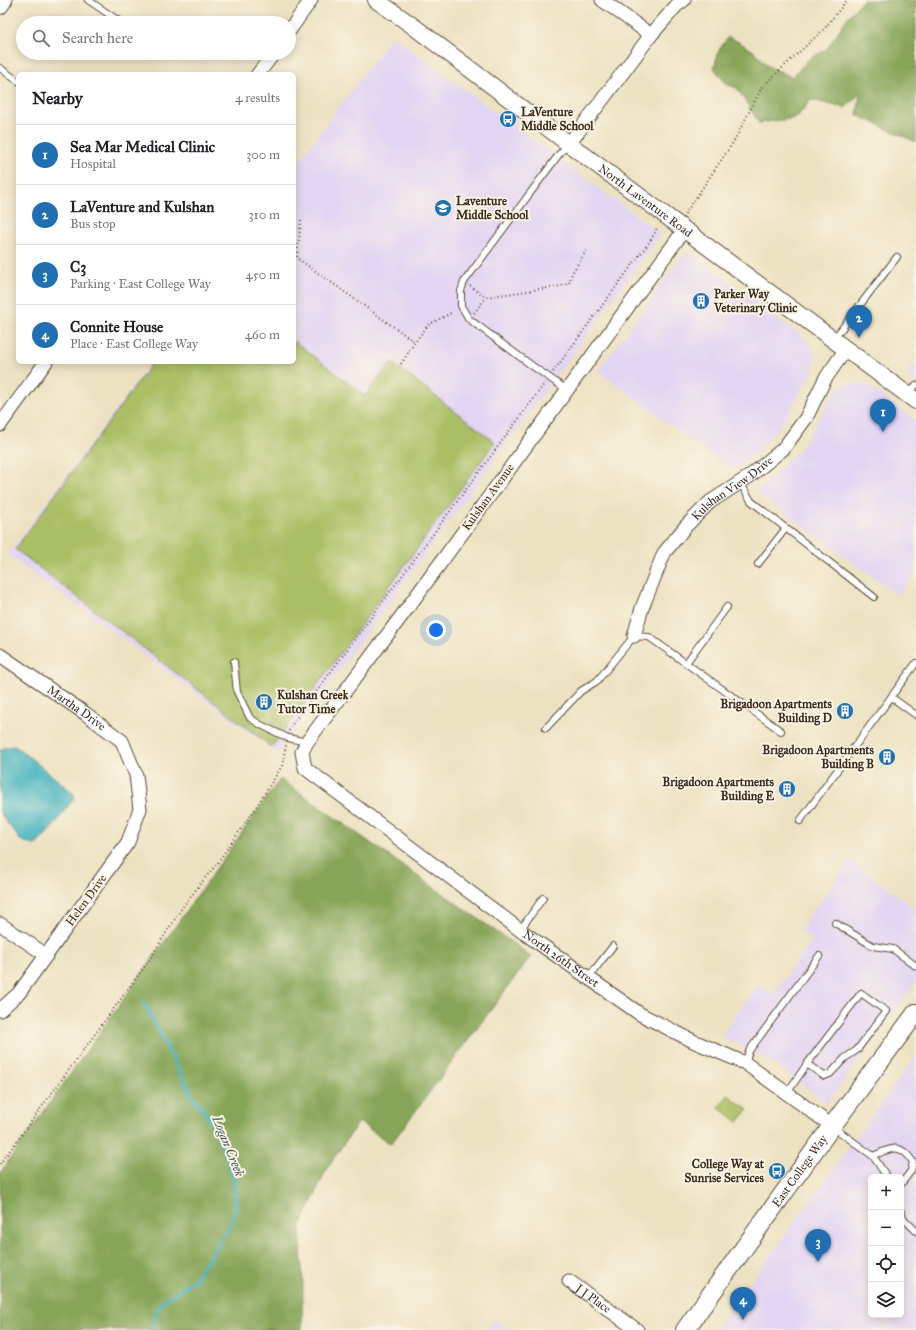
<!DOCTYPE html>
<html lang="en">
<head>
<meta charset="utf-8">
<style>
	:root { --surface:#fff; --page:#f6f6f6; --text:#202124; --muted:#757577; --line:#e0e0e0; --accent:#1f6fb2 }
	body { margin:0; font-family:"IM FELL Great Primer",serif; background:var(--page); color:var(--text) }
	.controls { position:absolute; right:12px; bottom:12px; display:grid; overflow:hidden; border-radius:6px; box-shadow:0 2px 10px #0003 }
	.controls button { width:36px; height:36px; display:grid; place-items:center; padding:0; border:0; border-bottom:1px solid var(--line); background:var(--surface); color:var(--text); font:20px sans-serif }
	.you { position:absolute; left:436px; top:630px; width:14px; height:14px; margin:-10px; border:3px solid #fff; border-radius:50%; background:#1a73e8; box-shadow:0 0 0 6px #1a73e833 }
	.badge { display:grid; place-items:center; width:26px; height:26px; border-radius:50%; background:var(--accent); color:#fff; font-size:13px; font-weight:700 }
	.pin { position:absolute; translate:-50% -33px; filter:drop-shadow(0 1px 2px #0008) }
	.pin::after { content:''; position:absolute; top:21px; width:14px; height:12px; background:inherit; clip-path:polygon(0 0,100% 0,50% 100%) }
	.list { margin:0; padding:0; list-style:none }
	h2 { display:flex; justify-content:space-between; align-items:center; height:52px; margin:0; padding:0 16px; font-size:17px }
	h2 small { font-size:13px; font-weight:400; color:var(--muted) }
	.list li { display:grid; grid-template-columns:26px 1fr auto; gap:12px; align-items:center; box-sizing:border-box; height:60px; padding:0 16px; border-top:1px solid var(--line) }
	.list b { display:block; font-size:15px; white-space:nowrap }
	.list p { margin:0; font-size:13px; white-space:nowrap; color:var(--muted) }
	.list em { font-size:13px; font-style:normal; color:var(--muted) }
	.icon { flex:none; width:22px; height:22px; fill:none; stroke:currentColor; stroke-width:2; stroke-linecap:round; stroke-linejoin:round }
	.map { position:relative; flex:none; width:916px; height:1330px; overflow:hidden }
	.search { position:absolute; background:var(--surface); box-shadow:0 2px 10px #0003; left:16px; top:16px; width:280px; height:44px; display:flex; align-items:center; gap:10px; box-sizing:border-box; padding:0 14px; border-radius:22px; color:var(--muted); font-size:15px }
	.panel { position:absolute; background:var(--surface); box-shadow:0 2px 10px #0003; left:16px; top:72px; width:280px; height:292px; border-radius:6px }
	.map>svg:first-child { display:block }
</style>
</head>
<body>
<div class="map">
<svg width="916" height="1330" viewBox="0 0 916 1330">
	<rect width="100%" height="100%" fill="#fcf5e5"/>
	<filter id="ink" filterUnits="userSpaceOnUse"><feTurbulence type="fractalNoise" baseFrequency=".025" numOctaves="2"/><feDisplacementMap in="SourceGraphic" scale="8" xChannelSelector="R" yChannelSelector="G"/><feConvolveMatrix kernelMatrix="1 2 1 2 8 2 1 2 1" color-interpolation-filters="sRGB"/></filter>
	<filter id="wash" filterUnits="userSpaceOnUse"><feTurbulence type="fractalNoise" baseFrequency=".012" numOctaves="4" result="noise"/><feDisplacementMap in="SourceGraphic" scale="16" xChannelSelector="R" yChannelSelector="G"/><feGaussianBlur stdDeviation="0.9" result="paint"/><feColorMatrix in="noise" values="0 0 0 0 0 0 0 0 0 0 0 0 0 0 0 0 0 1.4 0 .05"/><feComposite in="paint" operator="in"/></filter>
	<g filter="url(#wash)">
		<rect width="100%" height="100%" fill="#ece2c2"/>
		<g fill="#e2d4f3" fill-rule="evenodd">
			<polygon points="392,36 661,234 278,753 8,555 151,362 294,362 294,168"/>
			<polygon points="686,251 806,339 815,354 813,370 783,422 760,449 733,471 598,371"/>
			<polygon points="916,363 916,383 906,376"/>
			<polygon points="855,382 869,386 916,420 916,571 898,595 756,492 800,450 836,390"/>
			<polygon points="850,860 916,909 916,982 827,1103 770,1061 721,1036 758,985 773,995 812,940 799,930"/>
			<path d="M916 1056V1330H715L748 1286ZM871 1177H901V1315H871Z"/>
			<polygon points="494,1319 510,1330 486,1330"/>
		</g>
		<g fill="#aabe63" stroke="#727440">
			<polygon points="294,341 365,396 391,362 495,442 272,747 15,549 153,362 294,362"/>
			<polygon points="728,1095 748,1110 738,1122 719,1107"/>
		</g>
		<g fill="#87a559" stroke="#61683c">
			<polygon points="863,0 916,0 916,142 857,115 860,94 845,108 811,100 796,118 759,123 737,88 726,84 714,68 719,50 728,37 741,43 755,52 768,66 792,77 810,58 826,50 848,17"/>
			<polygon points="280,779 531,956 391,1144 359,1122 327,1168 300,1228 303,1285 302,1330 0,1330 0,1173"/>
		</g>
		<polygon fill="#46b4c0" stroke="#406f6f" points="14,746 22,751 71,791 74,794 74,798 52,828 37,844 33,845 20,840 0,813 0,750 6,747"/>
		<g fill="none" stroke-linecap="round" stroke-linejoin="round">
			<polyline stroke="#46b4c0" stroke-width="3.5" points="144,1003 194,1099 204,1110 219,1138 227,1157 234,1179 236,1207 231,1224 195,1279 163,1301 156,1313 152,1330"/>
		</g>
	</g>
	<g filter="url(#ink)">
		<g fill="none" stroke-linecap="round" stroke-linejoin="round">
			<g stroke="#564637" stroke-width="8">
				<g id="service">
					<polyline points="88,0 122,23"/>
					<polyline points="0,68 18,81"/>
					<polyline points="833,340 897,257"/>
					<polyline points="567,390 531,365 469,319 461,306 461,291 464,282 560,153 568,145"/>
					<polyline points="908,395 916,385"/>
					<polyline points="740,482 751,501 874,597"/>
					<polyline points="758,564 786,528"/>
					<polyline points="234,662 237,692 250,718 261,725 288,738 307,742"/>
					<polyline points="686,663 727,607"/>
					<polyline points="891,697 916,715"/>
					<polyline points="546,728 581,691 597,681 634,636 649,637 781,731"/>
					<polyline points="800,821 916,663"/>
					<polyline points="835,923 873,946 893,949 916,966"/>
					<polyline points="520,930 543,898"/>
					<polyline points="588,978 613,946"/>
					<polyline points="745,1063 749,1051 819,956"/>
					<polyline points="787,1093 807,1064 824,1076 830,1074 845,1058 857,1050 886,1011 861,993 807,1064"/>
					<polyline points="833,1127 873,1156 887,1177"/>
					<path d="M873 1156C891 1148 900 1142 913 1162L911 1171 901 1184"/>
					<polyline points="901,1212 904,1219 916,1231"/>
				</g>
			</g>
			<g stroke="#564637" stroke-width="15">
				<g id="minor">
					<polyline points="602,0 651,35"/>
					<polyline points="289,31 311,0"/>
					<polyline points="258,74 274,53"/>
					<polyline points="569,144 651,35 677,5 684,0"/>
					<path id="s1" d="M685 229 406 610 307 742 302 752 305 768 520 930 640 1014 693 1041 745 1063 832 1126"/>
					<polyline points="0,425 46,362"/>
					<path id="s2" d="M634 636 642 608 664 553 686 526 710 502 750 476 783 449 806 418 825 379 846 349"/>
					<path id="s3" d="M0 655 86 714 122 741 136 775 140 809 128 842 19 993 0 1010"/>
					<polyline points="0,924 46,955"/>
					<path id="s4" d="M569 1281 637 1330"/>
				</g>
			</g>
			<g stroke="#564637" stroke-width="18">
				<g id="tertiary">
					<path id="s5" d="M376 0 413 26 569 144 916 401"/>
					<polyline points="0,6 4,0"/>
				</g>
			</g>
			<g stroke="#564637" stroke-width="20">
				<g id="secondary">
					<path id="s6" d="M685 1330 832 1126 916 1013"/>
				</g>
			</g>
			<g stroke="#564637" stroke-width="2" stroke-dasharray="1 3" stroke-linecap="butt">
				<polyline points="685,214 734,141 762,87 825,28 847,0"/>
				<polyline points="301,220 297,258 415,342"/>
				<polyline points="470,286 486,297 561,286 569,283 572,273 588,248"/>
				<polyline points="474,313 486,297"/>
				<polyline points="401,364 415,342 428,325 451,313"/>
				<polyline points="553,372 650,241 656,231 657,226"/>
				<polyline points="289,731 290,727 545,383"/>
				<polyline points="0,1164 150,959 164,936 184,905 218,862 255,809 282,766 286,745"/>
			</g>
			<use href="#service" stroke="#fff" stroke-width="6"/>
			<use href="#minor" stroke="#fff" stroke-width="13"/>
			<use href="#tertiary" stroke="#fff" stroke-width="16"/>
			<use href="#secondary" stroke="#fff" stroke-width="18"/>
		</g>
	</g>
	<defs>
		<g id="bus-disc" transform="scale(0.9)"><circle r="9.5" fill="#1f6fb2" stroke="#fcf5e5"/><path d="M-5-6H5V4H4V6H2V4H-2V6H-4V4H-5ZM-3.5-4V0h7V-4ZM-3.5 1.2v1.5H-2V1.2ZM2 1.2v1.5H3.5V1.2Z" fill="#fff"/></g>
		<g id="school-disc" transform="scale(0.9)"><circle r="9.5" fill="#1f6fb2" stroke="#fcf5e5"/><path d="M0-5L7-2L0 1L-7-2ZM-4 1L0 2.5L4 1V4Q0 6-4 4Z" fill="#fff"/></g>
		<g id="building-disc" transform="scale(0.9)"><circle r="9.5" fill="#1f6fb2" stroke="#fcf5e5"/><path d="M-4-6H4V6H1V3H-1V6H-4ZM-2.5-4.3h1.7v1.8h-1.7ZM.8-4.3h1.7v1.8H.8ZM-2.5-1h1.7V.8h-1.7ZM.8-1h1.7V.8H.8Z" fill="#fff"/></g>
	</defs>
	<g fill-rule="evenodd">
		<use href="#bus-disc" x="508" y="119"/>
		<use href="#school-disc" x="443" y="208"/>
		<use href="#building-disc" x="701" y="301"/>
		<use href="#building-disc" x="264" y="702"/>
		<use href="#building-disc" x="845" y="711"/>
		<use href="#building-disc" x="887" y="757"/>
		<use href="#building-disc" x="787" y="789"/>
		<use href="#bus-disc" x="777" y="1171"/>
	</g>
	<g text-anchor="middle" stroke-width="4" stroke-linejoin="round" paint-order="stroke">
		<g font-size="12" font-weight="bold" fill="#3b2a1e" stroke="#fcf5e5" text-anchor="start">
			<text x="521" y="116">LaVenture<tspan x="521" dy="14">Middle School</tspan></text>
			<text x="456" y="205">Laventure<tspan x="456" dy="14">Middle School</tspan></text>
			<text x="714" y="298">Parker Way<tspan x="714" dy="14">Veterinary Clinic</tspan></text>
			<text x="277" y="699">Kulshan Creek<tspan x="277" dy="14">Tutor Time</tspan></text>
			<text x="832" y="708" text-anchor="end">Brigadoon Apartments<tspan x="832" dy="14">Building D</tspan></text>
			<text x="874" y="754" text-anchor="end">Brigadoon Apartments<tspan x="874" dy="14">Building B</tspan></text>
			<text x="774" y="786" text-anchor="end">Brigadoon Apartments<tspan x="774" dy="14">Building E</tspan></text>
			<text x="764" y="1168" text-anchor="end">College Way at<tspan x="764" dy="14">Sunrise Services</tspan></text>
		</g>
		<g font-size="12" fill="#3b2a1e" stroke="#fcf5e5">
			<text dy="4" stroke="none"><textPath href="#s5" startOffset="336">North Laventure Road</textPath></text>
			<text dy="4" stroke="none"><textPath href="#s2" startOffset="183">Kulshan View Drive</textPath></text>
			<text transform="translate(488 497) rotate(-54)" y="4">Kulshan Avenue</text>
			<text dy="4" stroke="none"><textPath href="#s3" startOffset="93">Martha Drive</textPath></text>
			<text transform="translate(86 900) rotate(-54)" y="4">Helen Drive</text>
			<text dy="4" stroke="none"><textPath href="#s1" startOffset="984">North 26th Street</textPath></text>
			<text dy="4" stroke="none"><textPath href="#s6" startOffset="196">East College Way</textPath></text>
			<text dy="4" stroke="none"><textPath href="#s4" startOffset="30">J J Place</textPath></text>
		</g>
		<g font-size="13" font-style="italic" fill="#3f5a57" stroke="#fcf5e5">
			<text transform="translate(229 1146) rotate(68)" y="5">Logan Creek</text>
		</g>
	</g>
</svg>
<div class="controls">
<button>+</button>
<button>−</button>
<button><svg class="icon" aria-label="locate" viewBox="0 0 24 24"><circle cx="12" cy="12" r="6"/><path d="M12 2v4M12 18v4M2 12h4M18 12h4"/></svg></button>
<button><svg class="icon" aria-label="layers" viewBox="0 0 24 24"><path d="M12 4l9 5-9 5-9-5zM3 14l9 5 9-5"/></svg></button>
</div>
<div class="you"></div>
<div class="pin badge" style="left:883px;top:432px">1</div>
<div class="pin badge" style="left:859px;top:338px">2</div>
<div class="pin badge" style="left:818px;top:1262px">3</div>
<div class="pin badge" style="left:743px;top:1320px">4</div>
<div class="search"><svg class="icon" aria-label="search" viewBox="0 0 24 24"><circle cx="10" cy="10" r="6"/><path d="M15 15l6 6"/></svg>Search here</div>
<section class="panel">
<h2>Nearby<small>4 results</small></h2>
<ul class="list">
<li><span class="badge">1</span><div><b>Sea Mar Medical Clinic</b><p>Hospital</p></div><em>300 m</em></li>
<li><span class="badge">2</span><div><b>LaVenture and Kulshan</b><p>Bus stop</p></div><em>310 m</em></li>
<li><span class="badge">3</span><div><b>C3</b><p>Parking · East College Way</p></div><em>450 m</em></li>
<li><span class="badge">4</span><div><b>Connite House</b><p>Place · East College Way</p></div><em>460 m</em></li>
</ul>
</section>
</div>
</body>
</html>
